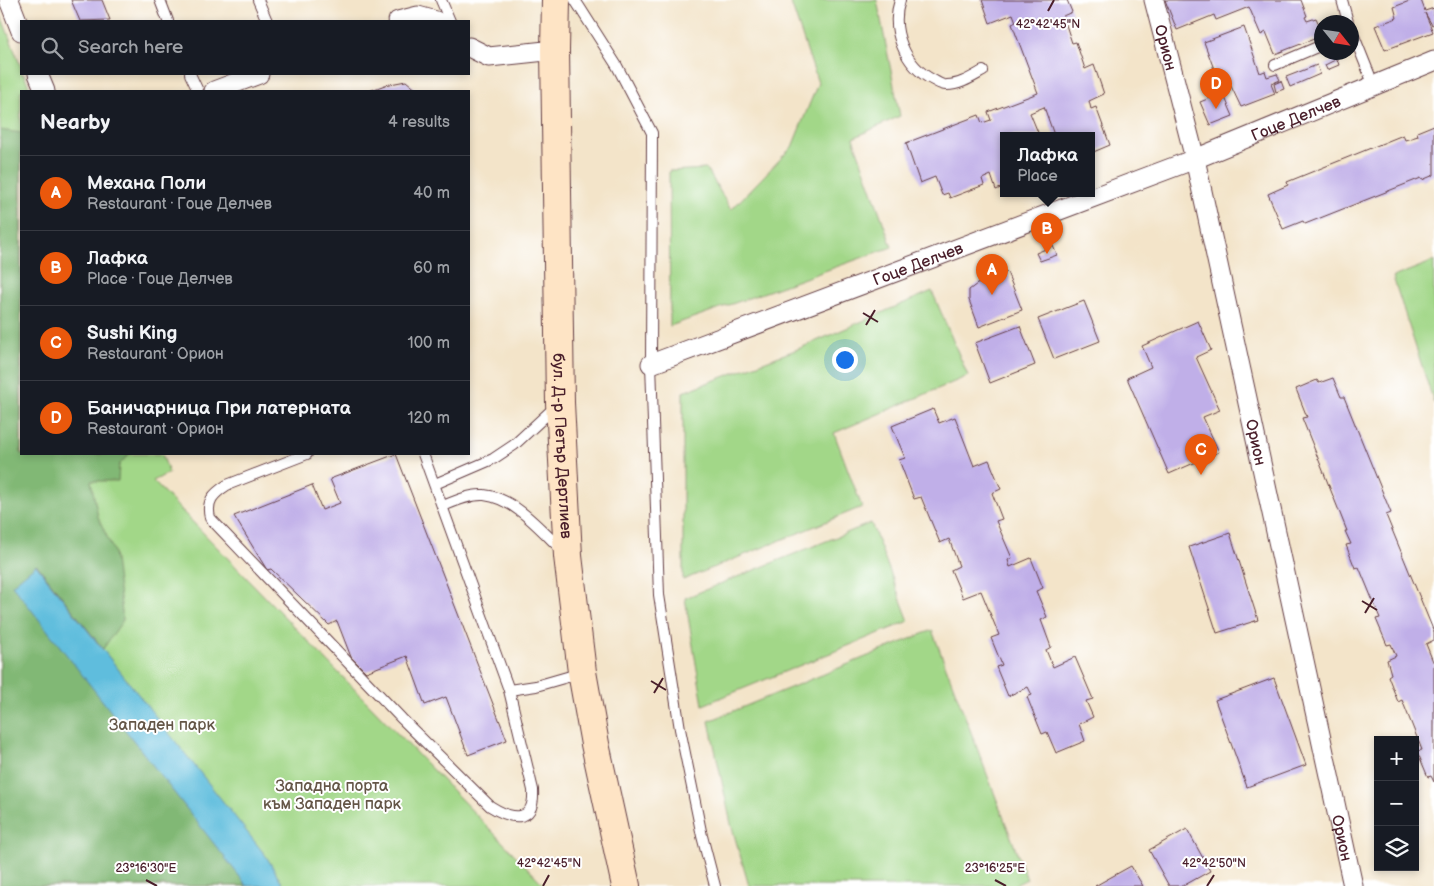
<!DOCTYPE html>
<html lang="en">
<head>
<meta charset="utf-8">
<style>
	:root { --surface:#171b24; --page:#242831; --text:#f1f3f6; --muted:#9ea1a6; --line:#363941; --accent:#ea580c }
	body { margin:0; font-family:"Balsamiq Sans",sans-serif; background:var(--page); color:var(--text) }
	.controls { position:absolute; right:15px; bottom:15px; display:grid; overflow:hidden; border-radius:0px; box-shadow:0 2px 8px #0003 }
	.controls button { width:45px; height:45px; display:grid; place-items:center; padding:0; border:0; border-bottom:1px solid var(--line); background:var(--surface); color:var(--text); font:25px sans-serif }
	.compass { position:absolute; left:1314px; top:15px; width:45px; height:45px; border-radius:50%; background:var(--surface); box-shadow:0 2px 8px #0003; rotate:120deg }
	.you { position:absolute; left:844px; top:359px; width:18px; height:18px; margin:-12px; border:4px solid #fff; border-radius:50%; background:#1a73e8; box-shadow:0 0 0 8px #1a73e833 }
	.badge { display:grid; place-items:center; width:32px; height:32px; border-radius:50%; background:var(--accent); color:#fff; font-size:16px; font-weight:700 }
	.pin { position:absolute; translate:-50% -41px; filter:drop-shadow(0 1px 2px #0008) }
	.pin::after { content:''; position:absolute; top:26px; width:18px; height:15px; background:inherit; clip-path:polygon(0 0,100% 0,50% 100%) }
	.popup { position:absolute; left:1000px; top:132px; width:95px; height:65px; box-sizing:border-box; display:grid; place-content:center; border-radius:0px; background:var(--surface); filter:drop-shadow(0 1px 4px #0005); font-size:16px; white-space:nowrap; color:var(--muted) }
	.popup b { font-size:19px; color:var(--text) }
	.popup::after { content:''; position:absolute; left:50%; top:100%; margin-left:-10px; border:10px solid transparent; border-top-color:var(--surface) }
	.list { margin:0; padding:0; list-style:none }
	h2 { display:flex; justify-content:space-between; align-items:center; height:65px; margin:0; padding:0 20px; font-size:21px }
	h2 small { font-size:16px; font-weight:400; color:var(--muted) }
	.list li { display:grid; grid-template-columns:32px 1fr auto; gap:15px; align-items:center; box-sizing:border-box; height:75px; padding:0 20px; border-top:1px solid var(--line) }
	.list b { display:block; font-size:19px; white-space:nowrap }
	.list p { margin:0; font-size:16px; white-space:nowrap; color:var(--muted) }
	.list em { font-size:16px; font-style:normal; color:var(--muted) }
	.icon { flex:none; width:28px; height:28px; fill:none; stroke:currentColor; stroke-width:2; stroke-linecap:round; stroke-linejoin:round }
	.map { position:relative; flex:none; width:1434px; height:886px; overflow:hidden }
	.search { position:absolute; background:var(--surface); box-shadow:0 2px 8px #0003; left:20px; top:20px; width:450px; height:55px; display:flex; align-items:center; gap:12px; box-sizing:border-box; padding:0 18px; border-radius:0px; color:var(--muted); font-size:19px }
	.panel { position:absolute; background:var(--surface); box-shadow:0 2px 8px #0003; left:20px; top:90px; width:450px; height:365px; border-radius:0px }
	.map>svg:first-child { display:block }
</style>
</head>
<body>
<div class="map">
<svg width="1434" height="886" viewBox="0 0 1434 886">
	<rect width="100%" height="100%" fill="#fff"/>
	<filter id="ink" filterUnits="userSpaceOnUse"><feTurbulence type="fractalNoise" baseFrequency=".02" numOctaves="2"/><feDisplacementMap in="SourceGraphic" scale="10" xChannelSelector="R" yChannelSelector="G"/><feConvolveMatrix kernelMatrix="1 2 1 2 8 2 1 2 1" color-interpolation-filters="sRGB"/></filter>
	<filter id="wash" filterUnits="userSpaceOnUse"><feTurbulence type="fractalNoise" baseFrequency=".0096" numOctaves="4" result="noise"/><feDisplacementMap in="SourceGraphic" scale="20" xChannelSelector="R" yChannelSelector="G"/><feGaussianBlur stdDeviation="1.12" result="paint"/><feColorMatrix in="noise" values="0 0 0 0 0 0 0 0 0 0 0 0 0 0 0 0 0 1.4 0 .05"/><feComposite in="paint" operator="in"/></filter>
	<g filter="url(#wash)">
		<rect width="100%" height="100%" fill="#f3e4c9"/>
		<g fill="#a2d788" stroke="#767b5a">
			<polygon points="790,0 877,0 900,116 853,138 892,247 670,326 669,171 707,169 731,210 792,147 818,83"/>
			<polygon points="0,13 21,67 21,74 24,74 31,91 21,91 21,454 162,454 169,473 153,481 545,886 0,886"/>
			<polygon points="1434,261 1434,403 1393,277"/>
			<polygon points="932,291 968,376 834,433 862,507 683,580 683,392 798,349"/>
			<polygon points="871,523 909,621 703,705 685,598"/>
			<polygon points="932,630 1027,879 1013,886 749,886 731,824 709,721"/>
		</g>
		<polygon fill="#81b874" stroke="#666c50" points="0,130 21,133 21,454 129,454 119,465 118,481 91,481 98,517 114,552 123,620 103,649 37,565 247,886 0,886"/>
		<polygon fill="#5fbddd" stroke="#546e84" points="36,565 266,856 284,886 247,886 12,585"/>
		<g id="blocks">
			<g fill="#c0afe8">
				<polygon points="71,0 102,0 110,20 80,21"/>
				<polygon points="982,0 1067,0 1072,12 1063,16 1072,43 1076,42 1085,69 1094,65 1104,94 1089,101 1091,109 1096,107 1110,145 1091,153 1091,135 1054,135 1044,107 1030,113 1039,135 1003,135 1003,187 996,190 991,175 982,179 984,185 950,198 948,193 942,195 935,177 920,183 906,143 979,115 982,123 991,120 988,112 1038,93 1012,24 1016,22 1013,14 990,23"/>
				<polygon points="1165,0 1301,0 1307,16 1305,17 1307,21 1316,18 1322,31 1322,40 1315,43 1314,39 1275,54 1266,32 1261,35 1249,7 1216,20 1214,15 1177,30"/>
				<polygon points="1412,0 1421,0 1425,11 1434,8 1434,24 1432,25 1425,13 1433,32 1385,50 1375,26 1397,18 1394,7"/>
				<polygon points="1244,27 1260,73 1265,71 1267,77 1277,74 1280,80 1271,84 1275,94 1241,107 1230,84 1221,88 1204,42"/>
				<polygon points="1337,59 1339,65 1327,70 1325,65"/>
				<polygon points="1317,65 1320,74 1290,87 1286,77"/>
				<polygon points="406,81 418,91 369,91 385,85"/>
				<polygon points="1281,81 1284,89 1276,92 1274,84"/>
				<polygon points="1223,93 1233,116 1210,125 1200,102"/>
				<polygon points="1434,125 1434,175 1422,180 1421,178 1305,224 1303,221 1283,229 1268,194 1288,185 1287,182 1403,135 1405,140 1418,136 1417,132"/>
				<polygon points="1053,246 1057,255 1040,261 1036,253"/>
				<polygon points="1007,272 1022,310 979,327 969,300 969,290 977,284"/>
				<polygon points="1084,301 1100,341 1054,359 1038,319"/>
				<polygon points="1198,321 1211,350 1196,357 1220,410 1203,417 1219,452 1169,474 1127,378 1151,367 1142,346"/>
				<polygon points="1020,326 1035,365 990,383 975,343"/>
				<polygon points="1333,378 1341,397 1344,397 1391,513 1386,515 1434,632 1434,640 1426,644 1434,664 1434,782 1431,776 1428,777 1417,751 1422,750 1402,700 1398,702 1388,676 1391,674 1387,660 1396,656 1391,644 1387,645 1376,619 1380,618 1359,567 1355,568 1346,545 1351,544 1345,531 1347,531 1302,418 1307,417 1296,389 1317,380 1319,383"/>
				<polygon points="933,409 939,423 955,417 974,466 989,460 1001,489 992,493 1002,519 996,521 1012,558 1008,560 1010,567 1031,558 1043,588 1036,591 1047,617 1041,620 1051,647 1046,650 1053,667 1075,657 1093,699 1086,701 1093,717 1079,724 1085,741 1056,753 1047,732 1042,734 1027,697 1032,695 1028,687 1008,696 996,667 1002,665 991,638 999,635 981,591 963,598 951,570 959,566 949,539 940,543 921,497 914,499 899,460 905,458 892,426"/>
				<polygon points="396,454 507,740 468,755 446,697 425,705 407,656 366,672 351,657 337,621 329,625 271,569 267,570 234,516 312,485 322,510 340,503 330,479"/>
				<polygon points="1230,533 1258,620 1217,633 1189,547"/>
				<polygon points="1274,678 1306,765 1247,787 1215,700"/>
				<polygon points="1187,829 1210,871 1183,886 1169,886 1149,850"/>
				<polygon points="1131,866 1143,886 1095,886"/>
			</g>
		</g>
	</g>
	<g filter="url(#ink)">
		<use href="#blocks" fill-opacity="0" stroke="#633d43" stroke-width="1"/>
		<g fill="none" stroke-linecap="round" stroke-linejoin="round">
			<g stroke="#633d43" stroke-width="12">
				<g id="service">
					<polyline points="160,0 168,21"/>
					<polyline points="258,0 267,21"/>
					<polyline points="441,0 450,21"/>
					<polyline points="575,0 617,66 652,133 651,364 659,595 680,729 702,836 715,886"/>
					<path d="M900 0C890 30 905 66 933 80 937 82 943 86 947 85 960 85 972 77 983 71"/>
					<polyline points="1342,0 1348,22"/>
					<polyline points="1352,31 1374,86"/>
					<polyline points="1275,65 1322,45"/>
					<polyline points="190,74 198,91"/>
					<path d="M307 454 227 485C213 494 206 501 210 518L402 719 490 806C512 820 535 824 533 790L509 690 423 454"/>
					<polyline points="435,484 493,459 514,445 555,407"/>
					<path d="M443 506C455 501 471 494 484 495 515 498 542 531 563 551"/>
					<polyline points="509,690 536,686 581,673"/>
				</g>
			</g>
			<g stroke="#633d43" stroke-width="21">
				<g id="minor">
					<polyline points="9,0 21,31"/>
					<path id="s1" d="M1154 0 1195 159 1353 886"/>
					<polyline points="398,21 418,16 436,21"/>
					<polyline points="469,47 489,57 555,50"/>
					<polyline points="38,74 45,91"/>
					<polyline points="214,91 259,74"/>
					<path id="s2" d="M651 364 1195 159 1434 61"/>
				</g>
			</g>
			<g stroke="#633d43" stroke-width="30">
				<g id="secondary">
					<path id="s3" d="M556 0 555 50 560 403 568 556 582 672 595 744 626 886"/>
				</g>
			</g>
			<use href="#service" stroke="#fff" stroke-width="10"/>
			<use href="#minor" stroke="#fff" stroke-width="19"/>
			<use href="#secondary" stroke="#fee4c5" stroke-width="28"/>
		</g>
	</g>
	<path fill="none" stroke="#4a1f2b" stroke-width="2" d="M1048 11 1054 0M863 313 878 322M866 325 875 310M1362 601 1377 610M1365 613 1374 598M651 681 666 690M654 693 663 678M146 880 157 886M995 880 1006 886M543 886 549 875M1207 886 1214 875"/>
	<g text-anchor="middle" stroke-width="4" stroke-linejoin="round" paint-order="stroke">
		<g font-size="16" fill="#4a1f2b" stroke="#fff">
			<text dy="6" stroke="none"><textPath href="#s1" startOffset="49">Орион</textPath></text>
			<text dy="6" stroke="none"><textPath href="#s2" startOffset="690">Гоце Делчев</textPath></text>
			<text dy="6" stroke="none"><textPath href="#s2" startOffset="285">Гоце Делчев</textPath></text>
			<text dy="6" stroke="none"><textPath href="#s1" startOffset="454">Орион</textPath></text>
			<text dy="6" stroke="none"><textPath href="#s3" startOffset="446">бул. Д-р Петър Дертлиев</textPath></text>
			<text dy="6" stroke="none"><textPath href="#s1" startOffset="859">Орион</textPath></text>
		</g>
		<g font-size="16" fill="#645647" stroke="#fff">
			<text x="162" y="730">Западен парк</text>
			<text x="332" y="791">Западна порта<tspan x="332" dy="18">към Западен парк</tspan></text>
		</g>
	</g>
	<g font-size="12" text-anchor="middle" fill="#4a1f2b" stroke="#fff" stroke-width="4" stroke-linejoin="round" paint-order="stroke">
		<text x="1048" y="28">42°42'45"N</text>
		<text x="549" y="867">42°42'45"N</text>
		<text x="1214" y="867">42°42'50"N</text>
		<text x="146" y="872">23°16'30"E</text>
		<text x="995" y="872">23°16'25"E</text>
	</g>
</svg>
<div class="controls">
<button>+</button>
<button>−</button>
<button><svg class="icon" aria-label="layers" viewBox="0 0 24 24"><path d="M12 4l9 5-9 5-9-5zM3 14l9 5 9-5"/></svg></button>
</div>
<svg class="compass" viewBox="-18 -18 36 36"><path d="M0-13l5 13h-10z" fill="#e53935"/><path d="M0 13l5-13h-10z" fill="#9ea1a6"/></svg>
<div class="you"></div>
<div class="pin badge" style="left:992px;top:295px">A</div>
<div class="pin badge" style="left:1047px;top:254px">B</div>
<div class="popup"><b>Лафка</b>Place</div>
<div class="pin badge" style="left:1201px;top:475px">C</div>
<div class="pin badge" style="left:1216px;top:109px">D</div>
<div class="search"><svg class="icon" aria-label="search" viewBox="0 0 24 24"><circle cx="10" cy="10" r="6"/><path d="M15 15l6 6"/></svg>Search here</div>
<section class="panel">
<h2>Nearby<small>4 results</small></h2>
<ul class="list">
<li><span class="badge">A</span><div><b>Механа Поли</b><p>Restaurant · Гоце Делчев</p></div><em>40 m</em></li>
<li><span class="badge">B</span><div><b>Лафка</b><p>Place · Гоце Делчев</p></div><em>60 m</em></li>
<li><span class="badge">C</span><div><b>Sushi King</b><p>Restaurant · Орион</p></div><em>100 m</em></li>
<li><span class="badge">D</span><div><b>Баничарница При латерната</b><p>Restaurant · Орион</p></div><em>120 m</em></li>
</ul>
</section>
</div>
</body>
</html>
